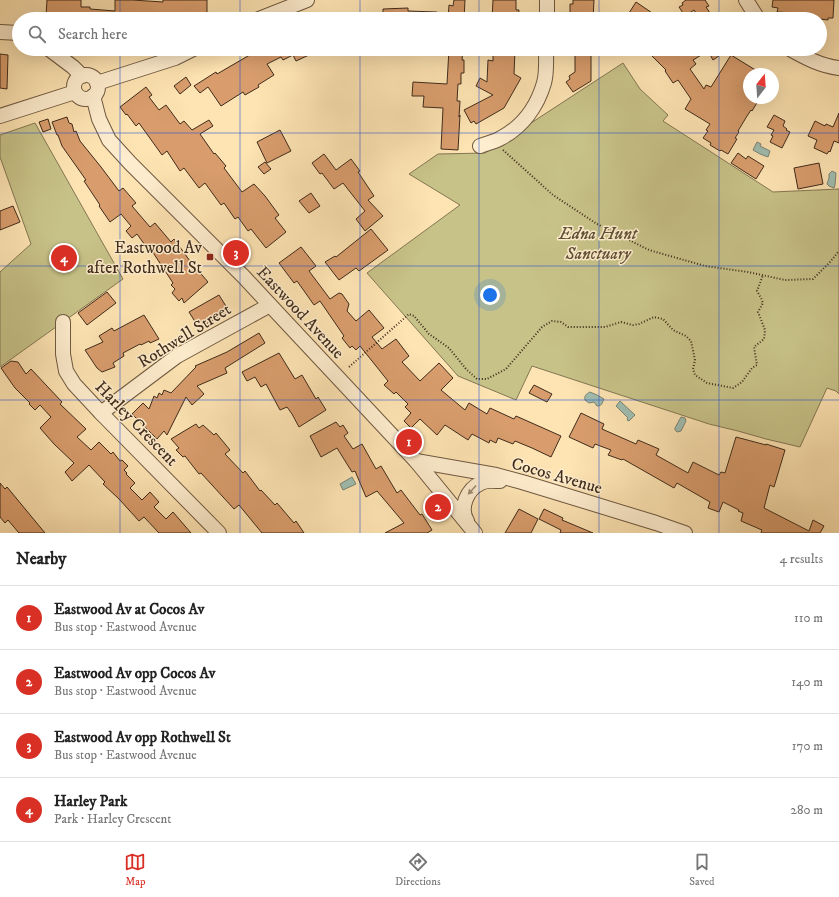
<!DOCTYPE html>
<html lang="en">
<head>
<meta charset="utf-8">
<style>
	:root { --surface:#fff; --page:#f6f6f6; --text:#222; --muted:#767676; --line:#e0e0e0; --accent:#d93025 }
	body { margin:0; font-family:"IM FELL DW Pica",serif; background:var(--page); color:var(--text) }
	.compass { position:absolute; left:743px; top:68px; width:36px; height:36px; border-radius:50%; background:var(--surface); box-shadow:0 4px 16px #0002; rotate:17deg }
	.you { position:absolute; left:490px; top:295px; width:14px; height:14px; margin:-10px; border:3px solid #fff; border-radius:50%; background:#1a73e8; box-shadow:0 0 0 6px #1a73e833 }
	.badge { display:grid; place-items:center; width:26px; height:26px; border-radius:50%; background:var(--accent); color:#fff; font-size:13px; font-weight:700 }
	.pin { position:absolute; translate:-50% -50%; border:2px solid #fff; box-shadow:0 1px 4px #0006 }
	.list { margin:0; padding:0; list-style:none }
	h2 { display:flex; justify-content:space-between; align-items:center; height:52px; margin:0; padding:0 16px; font-size:17px }
	h2 small { font-size:13px; font-weight:400; color:var(--muted) }
	.list li { display:grid; grid-template-columns:26px 1fr auto; gap:12px; align-items:center; box-sizing:border-box; height:64px; padding:0 16px; border-top:1px solid var(--line) }
	.list b { display:block; font-size:15px; white-space:nowrap }
	.list p { margin:0; font-size:13px; white-space:nowrap; color:var(--muted) }
	.list em { font-size:13px; font-style:normal; color:var(--muted) }
	.icon { flex:none; width:22px; height:22px; fill:none; stroke:currentColor; stroke-width:2; stroke-linecap:round; stroke-linejoin:round }
	.map { position:relative; flex:none; width:839px; height:533px; overflow:hidden }
	.search { position:absolute; background:var(--surface); box-shadow:0 4px 16px #0002; left:12px; right:12px; top:12px; height:44px; display:flex; align-items:center; gap:10px; box-sizing:border-box; padding:0 14px; border-radius:22px; color:var(--muted); font-size:15px }
	.sheet { height:308px; background:var(--surface) }
	nav { display:flex; justify-content:space-around; align-items:center; box-sizing:border-box; height:56px; border-top:1px solid var(--line); background:var(--surface); font-size:11px; color:var(--muted) }
	nav a { display:grid; justify-items:center; gap:2px }
	nav .on { color:var(--accent) }
	.map>svg:first-child { display:block }
</style>
</head>
<body>
<div class="map">
<svg width="839" height="533" viewBox="0 0 839 533">
	<rect width="100%" height="100%" fill="#fee4b3"/>
	<filter id="stains"><feTurbulence type="fractalNoise" baseFrequency=".005" numOctaves="4"/><feColorMatrix values="0 0 0 0 .2 0 0 0 0 .09 0 0 0 0 .02 0 0 0 .5 -.17"/></filter>
	<radialGradient id="worn" r=".72"><stop offset=".6" stop-color="#630" stop-opacity="0"/><stop offset="1" stop-color="#630" stop-opacity=".3"/></radialGradient>
	<g fill="#c7c288" stroke="#837652">
		<polygon points="623,63 640,89 668,115 663,121 773,192 839,189 839,394 836,391 827,388 800,447 766,439 738,431 709,424 532,366 516,400 458,376 367,273 460,205 409,174 438,154 485,153"/>
		<polygon points="35,123 123,279 0,367 0,272 31,244 0,157 0,135"/>
	</g>
	<g fill="#a0beb1" stroke="#798375">
		<polygon points="757,142 761,144 760,146 770,151 768,157 760,154 753,150"/>
		<polygon points="832,171 836,173 835,185 834,188 829,186 827,184 829,178 829,174"/>
		<path d="M590 392 597 395 604 399C602 403 602 406 597 406L594 402 589 403 585 400C584 396 586 394 590 392Z"/>
		<polygon points="620,401 635,415 629,421 627,420 628,418 616,406"/>
		<polygon points="681,417 685,418 686,421 681,431 677,432 675,430 675,428"/>
		<polygon points="352,477 356,484 343,490 340,484"/>
	</g>
	<g fill="#d99d6d" stroke="#3f2b1b">
		<polygon points="47,0 81,0 81,7 90,7 90,9 115,11 115,0 132,0 163,2 163,0 207,0 207,14 202,14 202,16 180,15 180,19 70,19 70,17 46,16"/>
		<polygon points="454,0 465,0 464,19 448,19 449,5 453,6"/>
		<polygon points="493,0 516,0 516,10 519,10 518,19 492,19"/>
		<polygon points="573,0 594,0 593,19 572,19 572,16 570,16 570,4 573,4"/>
		<polygon points="686,0 705,0 709,6 706,7 710,13 700,19 694,10 685,16 679,7 683,5 682,3"/>
		<polygon points="773,0 834,0 833,18 828,18 828,20 820,19 792,18 793,13 777,12 778,8 772,7"/>
		<polygon points="636,2 661,19 638,19 629,13"/>
		<polygon points="408,8 408,11 437,12 437,19 383,19 383,9"/>
		<polygon points="260,49 307,49 309,55 296,61 293,55 283,60 281,57 267,64 274,75 258,85 259,87 245,95 243,92 221,106 208,87 200,93 194,86 216,72 217,74"/>
		<polygon points="449,49 463,49 462,60 464,60 464,73 461,73 461,84 458,84 457,101 460,101 459,117 460,115 458,150 441,149 443,108 423,107 424,96 412,96 413,82 447,84"/>
		<polygon points="575,49 591,49 591,81 573,92 566,82 570,79 569,76 575,72"/>
		<polygon points="655,49 729,49 713,60 708,51 693,60 696,64 690,69 704,89 706,85 711,87 731,55 762,74 749,74 749,98 753,98 758,101 752,111 751,110 747,116 738,131 739,132 735,138 737,139 728,154 721,150 720,151 710,145 711,143 703,138 708,131 706,130 710,124 685,109 691,99 678,80 673,83 665,71 666,70 650,54"/>
		<polygon points="493,50 515,51 514,74 521,78 504,108 476,124 474,121 471,123 464,110 493,95 476,86 480,78 487,82 488,60 493,61"/>
		<polygon points="0,54 8,55 7,89 0,88"/>
		<polygon points="186,77 191,85 180,94 174,86"/>
		<polygon points="146,87 152,95 149,97 159,110 166,105 180,124 184,121 192,130 209,120 213,126 200,134 214,154 215,153 226,166 224,168 242,192 254,184 265,196 279,215 275,218 286,232 266,248 251,229 248,231 238,217 235,219 224,203 221,205 205,183 199,188 184,168 180,171 167,151 162,155 139,123 136,126 127,114 126,115 120,107"/>
		<polygon points="839,113 839,143 834,141 830,152 829,151 827,154 814,148 817,140 808,136 815,121 825,126 826,124 833,127"/>
		<polygon points="774,115 785,121 783,126 787,129 786,130 790,132 782,148 770,142 773,136 771,135 774,130 767,127"/>
		<polygon points="67,117 69,123 72,124 74,132 76,131 80,141 101,167 119,191 123,188 136,203 132,206 150,227 155,223 171,242 174,239 190,261 208,282 184,303 182,298 179,301 172,293 175,289 171,285 173,283 152,251 150,252 137,234 132,238 126,231 131,226 121,214 110,222 99,206 100,205 84,181 86,180 62,146 58,135 57,135 52,122"/>
		<polygon points="48,119 51,129 43,132 39,122"/>
		<polygon points="280,130 291,151 267,163 257,142"/>
		<polygon points="738,153 746,159 748,156 764,166 756,179 731,163"/>
		<polygon points="324,154 336,170 351,159 360,171 358,172 374,196 368,200 383,216 365,231 356,219 365,211 343,183 334,189 322,173 320,174 312,163"/>
		<polygon points="265,162 271,169 264,174 258,167"/>
		<polygon points="819,163 823,184 798,189 794,168"/>
		<polygon points="311,193 320,206 309,213 299,201"/>
		<polygon points="13,206 20,222 0,230 0,211"/>
		<polygon points="371,229 388,250 359,271 356,268 339,280 325,262 335,256 336,257"/>
		<polygon points="301,247 316,266 309,271 330,299 339,293 342,294 349,304 347,311 356,321 369,310 384,328 372,337 382,349 396,339 409,356 402,362 420,381 439,363 453,378 441,390 465,410 469,403 487,414 490,408 514,419 516,416 561,436 551,457 532,448 515,441 513,444 498,438 496,443 490,440 489,443 472,434 468,440 445,425 437,435 420,419 411,428 404,421 411,413 405,407 408,404 396,392 394,394 384,385 388,381 360,346 356,350 352,346 350,348 342,338 344,336 320,301 314,305 297,281 294,283 279,263"/>
		<polygon points="107,292 116,303 87,325 78,313"/>
		<polygon points="219,295 229,311 199,328 189,312"/>
		<polygon points="144,315 159,339 150,343 149,341 141,345 140,344 123,353 124,356 113,363 115,367 102,372 97,368 85,350 103,342 99,336 112,328 114,331"/>
		<polygon points="259,333 265,343 225,368 227,373 197,386 204,394 192,405 186,397 167,435 164,431 157,439 132,414 143,403 149,409 154,396 157,398 159,393 162,395 164,390 171,393 196,367 195,366 227,352"/>
		<polygon points="279,353 295,379 302,375 316,399 318,397 326,410 299,427 292,414 287,407 280,410 266,384 261,387 255,377 247,381 242,372"/>
		<polygon points="11,361 18,362 26,374 31,369 62,402 60,404 86,429 77,437 91,450 99,442 111,454 113,452 120,461 122,460 128,466 124,470 127,473 126,474 135,483 130,488 142,500 150,492 159,502 154,507 166,519 173,512 191,533 159,533 144,517 139,521 119,499 103,484 105,482 89,465 72,481 65,472 74,463 54,444 40,428 51,417 40,405 35,410 29,404 30,403 15,388 1,368"/>
		<polygon points="534,385 552,394 547,402 529,393"/>
		<polygon points="581,413 604,424 602,429 636,444 638,440 659,449 656,455 688,473 693,462 719,475 721,472 725,473 736,437 766,445 766,444 785,450 774,487 770,485 764,508 809,531 813,520 824,526 820,533 761,533 762,530 741,521 743,513 738,511 739,510 723,502 719,512 708,508 710,502 677,483 674,488 623,459 622,460 608,455 611,450 595,444 593,448 569,437"/>
		<polygon points="336,422 340,427 343,425 348,433 344,436 353,449 362,444 376,469 381,466 397,493 401,490 420,515 422,514 432,530 427,533 385,533 404,523 377,491 366,497 355,471 352,472 337,448 321,457 310,436"/>
		<polygon points="196,424 199,428 203,425 214,435 216,433 230,450 225,454 243,473 245,471 260,491 261,490 275,505 277,503 294,523 296,521 304,533 262,533 239,505 234,509 201,473 199,474 185,456 183,457 176,450 179,448 171,439"/>
		<polygon points="0,483 5,489 7,487 45,533 19,533 8,520 5,523 0,517"/>
		<polygon points="519,509 538,519 531,533 505,533"/>
		<polygon points="544,509 563,518 562,520 593,533 560,533 561,530 539,519"/>
	</g>
	<g fill="none" stroke-linecap="round" stroke-linejoin="round">
		<g stroke="#6f5941" stroke-width="16">
			<g id="minor">
				<polyline points="746,0 758,19"/>
				<polyline points="259,19 307,0"/>
				<polyline points="547,19 547,0"/>
				<polyline points="0,32 19,33"/>
				<polyline points="49,49 73,67 82,76"/>
				<path d="M790 49C806 58 821 66 839 68"/>
				<circle cx="86" cy="87" r="12"/>
				<polyline points="97,83 175,58 193,49"/>
				<polyline points="93,96 99,119 109,140 130,163 244,277 270,305 416,461 475,533"/>
				<polyline points="0,116 75,92"/>
				<path d="M480 146C487 143 495 142 501 138 522 127 537 107 544 83 547 73 546 60 546 49"/>
				<polyline points="63,322 63,354 66,371 74,384 101,413 219,533"/>
				<polyline points="101,413 177,356 270,305"/>
				<polyline points="416,461 496,475 522,482 656,523 685,533"/>
				<path d="M467 521C459 508 467 489 481 483 486 480 493 481 500 481"/>
			</g>
		</g>
		<g stroke="#3f2b1b" stroke-width="2" stroke-dasharray="1 2" stroke-linecap="butt">
			<polyline points="503,150 553,195 597,224 649,250 705,266 748,272 785,280 813,279 830,262 839,251"/>
			<polyline points="349,367 409,314 414,316 429,334 449,348 466,369 477,379 487,379 506,369 542,327 552,321 561,322 568,327 605,327 621,322 633,325 639,324 654,317 663,319 673,330 686,336 691,341 695,360 693,369 695,375 707,383 733,388 742,382 752,368 757,365 754,347 764,339 765,330 758,312 763,303 761,298 757,291 763,275"/>
		</g>
		<use href="#minor" stroke="#feedce" stroke-width="14"/>
	</g>
	<defs><path id="oneway-solid" d="M-6-.8H1V-3.2L6.5 0L1 3.2V.8H-6Z"/></defs>
	<use fill="#9e8c74" href="#oneway-solid" transform="translate(472 490) rotate(132)"/>
	<path fill="none" stroke="#1d4ed8" stroke-width="1" stroke-opacity="0.55" d="M120 0V19M240 0V19M360 0V19M479 0V19M599 0V19M719 0V19M120 49V533M240 49V533M360 49V533M479 49V533M599 49V533M719 49V533M0 133H839M0 266H839M0 400H839"/>
	<rect fill="#8f2418" stroke="#feedce" stroke-width="1.5" x="206" y="253" width="8" height="8" rx="2"/>
	<g text-anchor="middle" stroke-width="3" stroke-linejoin="round" paint-order="stroke">
		<g font-size="17" font-style="italic" fill="#615136" stroke="#feedce">
			<text x="598" y="239">Edna Hunt<tspan x="598" dy="20">Sanctuary</tspan></text>
		</g>
		<g font-size="17" fill="#3f2b1b" stroke="#feedce" text-anchor="end">
			<text x="202" y="253">Eastwood Av<tspan x="202" dy="20">after Rothwell St</tspan></text>
		</g>
		<g font-size="17" fill="#3f2b1b" stroke="#feedce">
			<text transform="translate(301 312) rotate(47)" y="6">Eastwood Avenue</text>
			<text transform="translate(184 335) rotate(-32)" y="6">Rothwell Street</text>
			<text transform="translate(137 423) rotate(46)" y="6">Harley Crescent</text>
			<text transform="translate(557 475) rotate(16)" y="6">Cocos Avenue</text>
		</g>
	</g>
	<rect width="100%" height="100%" filter="url(#stains)"/>
	<rect width="100%" height="100%" fill="url(#worn)"/>
</svg>
<svg class="compass" viewBox="-18 -18 36 36"><path d="M0-13l5 13h-10z" fill="#e53935"/><path d="M0 13l5-13h-10z" fill="#767676"/></svg>
<div class="you"></div>
<div class="pin badge" style="left:409px;top:442px">1</div>
<div class="pin badge" style="left:438px;top:507px">2</div>
<div class="pin badge" style="left:236px;top:253px">3</div>
<div class="pin badge" style="left:64px;top:258px">4</div>
<div class="search"><svg class="icon" aria-label="search" viewBox="0 0 24 24"><circle cx="10" cy="10" r="6"/><path d="M15 15l6 6"/></svg>Search here</div>
</div>
<section class="sheet">
<h2>Nearby<small>4 results</small></h2>
<ul class="list">
<li><span class="badge">1</span><div><b>Eastwood Av at Cocos Av</b><p>Bus stop · Eastwood Avenue</p></div><em>110 m</em></li>
<li><span class="badge">2</span><div><b>Eastwood Av opp Cocos Av</b><p>Bus stop · Eastwood Avenue</p></div><em>140 m</em></li>
<li><span class="badge">3</span><div><b>Eastwood Av opp Rothwell St</b><p>Bus stop · Eastwood Avenue</p></div><em>170 m</em></li>
<li><span class="badge">4</span><div><b>Harley Park</b><p>Park · Harley Crescent</p></div><em>280 m</em></li>
</ul>
</section>
<nav>
<a class="on"><svg class="icon" aria-label="map" viewBox="0 0 24 24"><path d="M3 6l6-2 6 2 6-2v14l-6 2-6-2-6 2zM9 4v14M15 6v14"/></svg>Map</a>
<a><svg class="icon" aria-label="directions" viewBox="0 0 24 24"><path d="M12 3l9 9-9 9-9-9zM9 14v-3h6M13 9l2 2-2 2"/></svg>Directions</a>
<a><svg class="icon" aria-label="saved" viewBox="0 0 24 24"><path d="M7 4h10v16l-5-4-5 4z"/></svg>Saved</a>
</nav>
</body>
</html>
